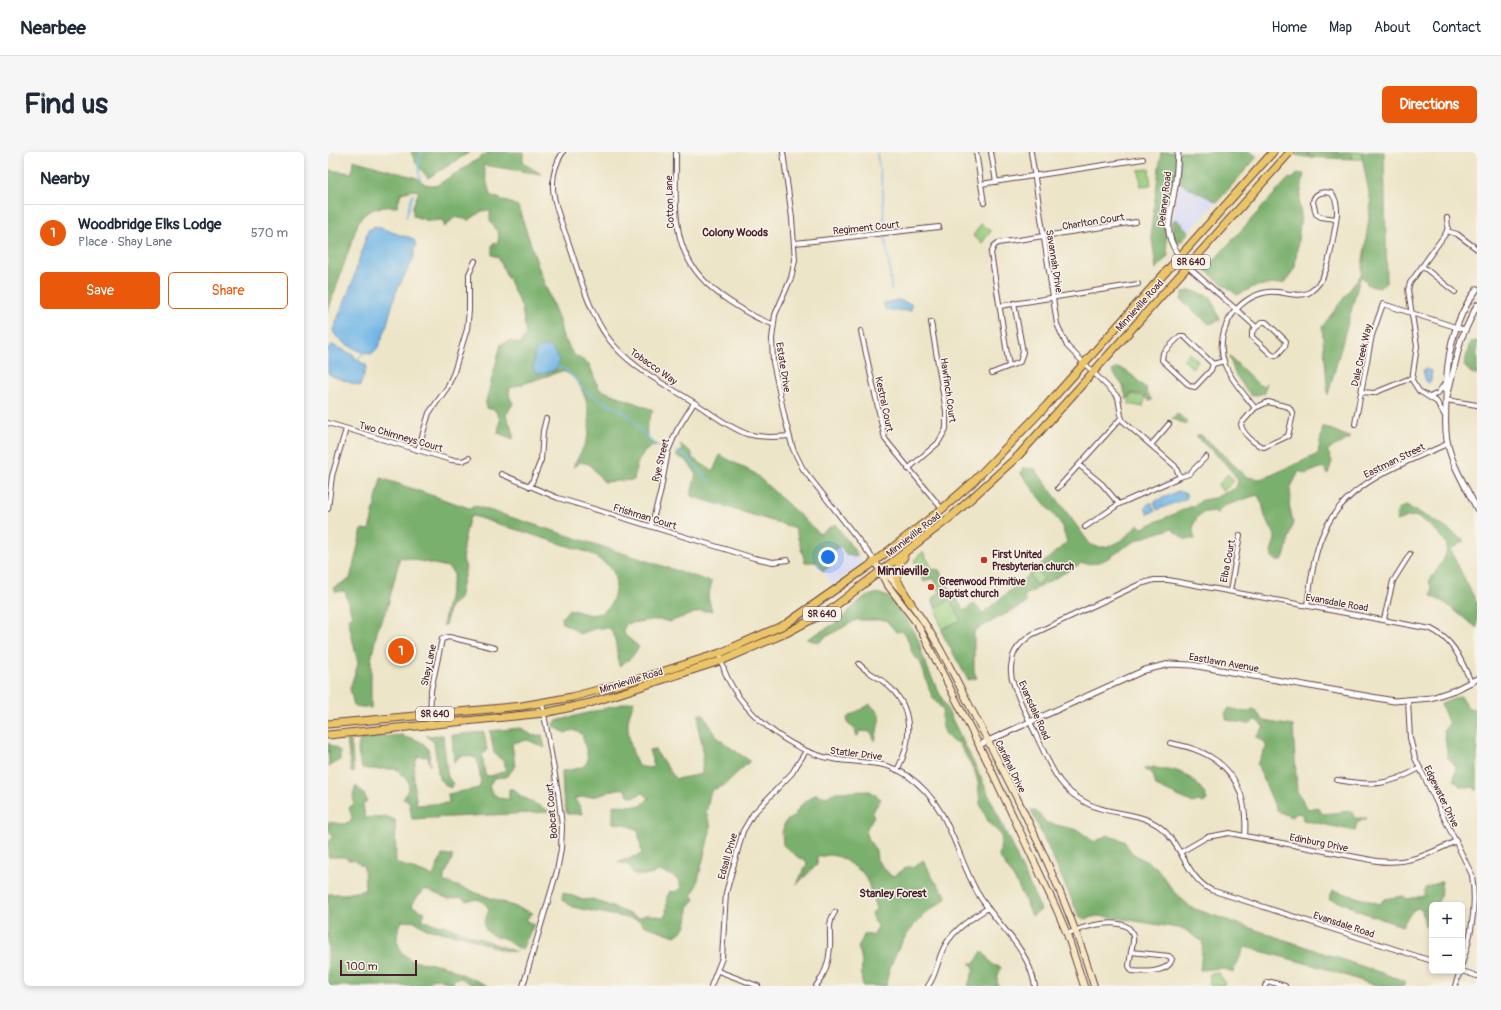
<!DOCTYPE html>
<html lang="en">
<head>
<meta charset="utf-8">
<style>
	:root { --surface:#fff; --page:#f6f6f7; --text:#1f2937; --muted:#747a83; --line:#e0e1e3; --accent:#ea580c }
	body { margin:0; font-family:Pangolin,sans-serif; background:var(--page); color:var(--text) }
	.controls { position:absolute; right:12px; bottom:12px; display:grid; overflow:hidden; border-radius:6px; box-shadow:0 2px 6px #0003 }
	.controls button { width:36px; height:36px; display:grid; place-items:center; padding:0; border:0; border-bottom:1px solid var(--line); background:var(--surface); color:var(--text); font:20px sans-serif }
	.scale { position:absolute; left:12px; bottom:10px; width:77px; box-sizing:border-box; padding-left:4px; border:2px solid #4a1f2b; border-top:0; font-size:11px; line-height:14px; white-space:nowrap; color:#4a1f2b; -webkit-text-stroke:3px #f7f3e8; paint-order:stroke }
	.you { position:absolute; left:500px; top:405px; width:14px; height:14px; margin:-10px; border:3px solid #fff; border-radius:50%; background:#1a73e8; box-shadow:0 0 0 6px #1a73e833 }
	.badge { display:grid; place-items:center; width:26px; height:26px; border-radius:50%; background:var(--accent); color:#fff; font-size:13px; font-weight:700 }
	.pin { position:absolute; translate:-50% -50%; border:2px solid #fff; box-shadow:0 1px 4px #0006 }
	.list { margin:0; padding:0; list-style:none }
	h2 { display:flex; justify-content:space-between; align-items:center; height:52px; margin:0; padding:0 16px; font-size:17px }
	h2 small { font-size:13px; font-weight:400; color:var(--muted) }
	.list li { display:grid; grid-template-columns:26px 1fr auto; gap:12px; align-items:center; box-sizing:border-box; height:56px; padding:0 16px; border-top:1px solid var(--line) }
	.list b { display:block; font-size:15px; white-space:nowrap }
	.list p { margin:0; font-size:13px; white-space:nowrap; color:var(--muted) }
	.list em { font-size:13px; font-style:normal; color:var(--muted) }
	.actions { display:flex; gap:8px; padding:12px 16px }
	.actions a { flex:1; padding:9px 0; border:1px solid var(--accent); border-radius:6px; text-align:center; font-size:14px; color:var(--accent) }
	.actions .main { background:var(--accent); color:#fff }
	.map { position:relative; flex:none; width:1149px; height:834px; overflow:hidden; border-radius:6px }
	header { display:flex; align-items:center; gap:24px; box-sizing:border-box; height:56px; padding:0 20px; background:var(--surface); border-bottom:1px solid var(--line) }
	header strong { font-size:19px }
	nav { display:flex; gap:22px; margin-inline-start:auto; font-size:14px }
	.intro { display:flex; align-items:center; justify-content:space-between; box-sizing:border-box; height:96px; padding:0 24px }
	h1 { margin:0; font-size:28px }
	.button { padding:10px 18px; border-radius:6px; background:var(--accent); color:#fff; font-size:14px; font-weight:700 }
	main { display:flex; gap:24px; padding:0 24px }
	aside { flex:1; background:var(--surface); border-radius:6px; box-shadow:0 2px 6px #0003 }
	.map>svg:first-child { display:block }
</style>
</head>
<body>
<header>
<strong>Nearbee</strong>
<nav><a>Home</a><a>Map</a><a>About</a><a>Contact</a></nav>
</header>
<div class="intro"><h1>Find us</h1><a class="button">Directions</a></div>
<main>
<aside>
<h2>Nearby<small></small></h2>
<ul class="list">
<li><span class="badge">1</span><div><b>Woodbridge Elks Lodge</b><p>Place · Shay Lane</p></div><em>570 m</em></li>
</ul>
<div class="actions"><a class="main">Save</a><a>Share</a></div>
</aside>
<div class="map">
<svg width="1149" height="834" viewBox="0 0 1149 834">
	<rect width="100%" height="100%" fill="#f7f3e8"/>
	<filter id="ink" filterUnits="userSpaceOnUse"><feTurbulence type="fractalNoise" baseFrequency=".025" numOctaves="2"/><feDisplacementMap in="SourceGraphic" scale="8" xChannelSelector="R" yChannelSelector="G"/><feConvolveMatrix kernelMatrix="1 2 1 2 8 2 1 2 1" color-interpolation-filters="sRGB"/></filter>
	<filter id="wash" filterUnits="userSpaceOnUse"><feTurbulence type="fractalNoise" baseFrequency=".012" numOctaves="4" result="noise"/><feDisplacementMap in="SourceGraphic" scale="16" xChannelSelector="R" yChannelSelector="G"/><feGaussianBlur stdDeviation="0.9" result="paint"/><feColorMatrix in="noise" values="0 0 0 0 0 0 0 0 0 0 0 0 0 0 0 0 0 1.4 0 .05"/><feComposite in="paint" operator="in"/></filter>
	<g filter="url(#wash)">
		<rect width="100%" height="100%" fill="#ede5c8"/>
		<g fill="#d6d8f8">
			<polygon points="851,30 889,50 861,80 848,68 844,70"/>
			<polygon points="512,394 518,402 526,405 530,403 535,410 505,433 495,419 501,415 495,405"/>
		</g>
		<g fill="#98cd7e" stroke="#717654">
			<polygon points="1023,0 1033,0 1035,7 1025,7"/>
			<polygon points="821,17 823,33 813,34 811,18"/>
			<polygon points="653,72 663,79 654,91 645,84"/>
			<polygon points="861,201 870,209 864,216 855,207"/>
			<polygon points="803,242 817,245 815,255 801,252"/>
			<polygon points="900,322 906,329 895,340 890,333"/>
			<polygon points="595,400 633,468 614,477 604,446 612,441 605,426 596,430 586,408"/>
			<polygon points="709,416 716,428 707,433 702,422"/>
			<polygon points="890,821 896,829 896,833 882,834 882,822"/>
		</g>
		<g fill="#7ab06d" stroke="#62684c" fill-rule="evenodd">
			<polygon points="83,0 142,0 100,26 88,11"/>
			<path d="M161 0H195V11L213 22 155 13 162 43 190 54 210 114 232 171 234 182 245 202 261 212 271 237 325 258C319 271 313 284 328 293 312 299 308 312 306 328L276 330 261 312 253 310 245 315C250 305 257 294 260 284 265 264 256 224 234 219L182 236 181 243 185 252 178 263 185 279V287L170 281 172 267 167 258 158 256V249L173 192 182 189 192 192 198 182 194 156 170 105 164 103V93L170 90 171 82 162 69V58L154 59 141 68 127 65 117 75 114 68 101 69 85 64V54L91 39 85 38 73 41 69 55C53 54 38 56 30 71L0 159V18L24 21 25 8 89 26 97 32 108 34ZM224 197 230 205 227 219 211 222 206 210V202Z"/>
			<path d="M833 0H923L929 5 889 50 844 27C838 57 836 74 840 104L828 117 823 79Z"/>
			<polygon points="971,0 983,0 979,4 987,0 1023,0 1025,7 977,5 968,3"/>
			<polygon points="1033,0 1056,0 1059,129 1052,136 1040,133 1033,123 1000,243 994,175 1033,123 1043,51"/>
			<polygon points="970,21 976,22 971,51 973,63 967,115 957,131 928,134 909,143 877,118 961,26 964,27"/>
			<polygon points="848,67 861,80 853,90 850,91 846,89 844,70"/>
			<polygon points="862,138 883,145 892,168 881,172 853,148 855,141"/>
			<polygon points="1149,189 1149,223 1143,221 1136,214 1142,190"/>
			<polygon points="901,204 931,233 935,234 938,231 937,241 923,244 907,222"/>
			<path d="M789 216C801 217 809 229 818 236L819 241 824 248 821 249 815 243 804 241 799 248 795 234 784 219Z"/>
			<polygon points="850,262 860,271 858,273 844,266"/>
			<path d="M995 274 1023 286 999 298 1004 309 1000 322 995 315 977 322 971 319 962 337 963 346 961 352 965 370 957 402 954 408 948 409C939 402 945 395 947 387 948 380 941 375 939 369 934 360 937 352 929 343L896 354 889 361C871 355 861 371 867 387H857L843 377C832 380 821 383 810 388 791 396 776 416 754 411L696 444 698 451 646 479V519L649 526 640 528 614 481V477L633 468 622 448 608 455 604 446 612 441 605 426 596 430 593 423 601 416 611 418 636 459 646 452 655 461 702 422 707 433 716 428 709 416 739 390 733 372 693 322 695 316 707 317 762 392C781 402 798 386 810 372L814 376 871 351 873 348 886 346 908 336 910 329C900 310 884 300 869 285V283H873L878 287 919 325 931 327 939 325 990 302Z"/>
			<polygon points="352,292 364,301 364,306 385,319 392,303 426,321 492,382 507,372 530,403 526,405 518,402 512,394 495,405 501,415 495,419 490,410 477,410 467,376 363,344 368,321 358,308 348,304 354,297"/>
			<path d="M53 326 144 357 145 353 384 430 380 445 384 459H372L341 470 334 468H322L298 472 295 478 297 483 311 495 303 506 291 514 287 487 282 476H269L251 482 245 476 234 471V466L241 457 262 463 273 461 282 454 286 444 288 433 286 421 281 414 262 401 145 364 141 366C139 381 130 400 138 415L131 447 122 454 117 474 115 473 126 422 120 415 72 405 59 457 50 475 43 508V556L26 554 22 536 30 512 20 467 24 464 17 439 8 440 5 436 22 427 34 377 41 378C46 361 48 344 53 326Z"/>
			<path d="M1078 354C1098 363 1118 375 1136 389L1122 398 1149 451V476L1117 451 1103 444 1104 436 1101 430C1107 419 1119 408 1119 394 1118 386 1094 364 1085 364 1080 364 1073 368 1068 369L1070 357Z"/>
			<path d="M549 441 561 445 582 473 591 489 594 502 602 522 652 624 713 758 704 764C695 743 686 723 671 705L674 684 660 669 652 652 650 630 647 620 630 590H625C615 582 612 570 615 558L604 545 592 509 585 503 578 483 574 479 568 480 558 468H528L496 486 491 491 479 487 508 471 535 446Z"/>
			<polygon points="1133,544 1140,557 1149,557 1149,639 1147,636 1132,634 1126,628 1128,614 1120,606 1116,578 1121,572 1113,552"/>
			<path d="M306 549C304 556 300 564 300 571 299 583 305 603 310 614L321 616 326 614 321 598 326 597 348 627 374 622C374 612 376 597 373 587 370 577 370 573 371 562H375C380 568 383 576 388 583 397 593 411 601 422 609L395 634 384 638C380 645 381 652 378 660L383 675 368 736 364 741 367 748 360 755C360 769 360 776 347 784L315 773 310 768 253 757 245 755 234 748 235 740 255 748 265 747 311 766 319 762 334 765 338 763 339 745 342 739 347 740 353 736C351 724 340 722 330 719L323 723H306L302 714 290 710 314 702 310 678 296 672 285 671V653L313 654 321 646 315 641 305 645 300 643 297 637C287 635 279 642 269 644 261 645 254 644 246 647L252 654 254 662H239L235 643 234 619C267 615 261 611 254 582L245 578 237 581 225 574 228 569Z"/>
			<path d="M542 552 553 564C549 572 550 580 547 589L543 580 532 579 529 585 527 577 520 572 519 566C527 559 534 558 542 552Z"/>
			<polygon points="901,556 917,560 926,557 936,569 965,574 969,639 980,657 989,655 995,662 1024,659 1026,666 1039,666 1029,671 1027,679 975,668 974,662 969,661 964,665 949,659 929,612 938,596 938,591 928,585 936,575 928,568 920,572 899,568 897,562"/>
			<path d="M193 576 205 584 214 583 217 596 200 588 184 591 187 615 178 625 166 626 161 634C164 643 172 648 181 647V637H185L194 645 223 660 84 667 81 649 75 647C81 638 85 628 73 623L71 618C59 615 47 619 34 616 31 608 27 593 34 586L75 583 78 586C84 585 86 587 91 589 103 595 101 601 102 614L100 605 90 604C82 619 87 638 89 653L121 651 120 642 151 636 153 628 149 606C138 604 133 601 126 610L124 583 156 580 159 598 158 600 154 602 157 623 162 624 175 620 178 616 176 610 166 601 162 579Z"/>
			<polygon points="115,583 119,620 120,625 125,632 124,635 120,635 111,627 106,590 98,584"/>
			<polygon points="19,588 23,588 26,621 23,620"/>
			<polygon points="0,591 12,599 12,608 1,614"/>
			<path d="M826 615C832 618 834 616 841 617 856 619 875 633 879 648L876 651 870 649 865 651 828 634 825 622 816 617Z"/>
			<path d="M28 634C33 638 37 642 39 649L35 653 37 666 58 664 67 668 68 711 105 724 114 703 125 704 115 729 205 761 197 768 206 772 194 797C186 795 182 791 175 786 172 785 168 786 166 784 151 777 157 768 161 758 155 746 149 746 138 749L133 745 121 747 96 737 84 752 85 755 97 760 94 768 112 774 115 773 188 800 173 798 135 784 98 777 88 770 74 769 70 777 69 788 73 800 84 809 114 813 160 834H147L132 826 126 827 125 832 106 826 101 831 100 834H0V742H18L37 738 36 715 27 708H21L17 705H0V691L5 685 0 677V670L16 672 23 669 24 665 21 656 26 651 25 643Z"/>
			<path d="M542 639 553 647 544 661 546 664 539 676 538 683 548 699 549 708 563 724 568 723 579 715H587L595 708 606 728 618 743 617 747C611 753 603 756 597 762 578 779 561 808 558 834H535C531 820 537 809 530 796L537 781 545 784 550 776 543 763 548 757 539 727 534 720 512 705 502 703 489 705V713L469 732 479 712 478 709 471 706 455 693 454 681 457 670 466 664 472 654 488 642 498 645 508 640Z"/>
			<polygon points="703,658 708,659 719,671 750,678 766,690 779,683 796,689 804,701 829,716 846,740 864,756 1077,829 1076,834 1049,834 992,815 917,795 905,820 894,816 872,818 875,790 856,777 783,765 769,764 758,767 752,766"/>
			<polygon points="1114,729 1112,745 1109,753 1104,753 1104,773 1097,774 1094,758 1090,756 1085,758 1074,774 1027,758 1024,754 1001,747 1005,738 1052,752 1056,747 1075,744 1079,747 1096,744 1097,736"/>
			<polygon points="654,799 665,813 673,815 669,826 670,834 640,834 646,816 642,811 647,811"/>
		</g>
		<g fill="#6fb5e6" stroke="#5c6a88">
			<path d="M47 74C56 77 64 80 72 83 79 86 87 83 88 94L86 98V105L68 140 57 179 49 198 43 202C33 201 7 189 5 178L24 131 40 78Z"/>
			<polygon points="570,148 583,152 583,159 558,158 556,156 556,151"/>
			<polygon points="4,193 26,203 27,206 39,214 32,234 6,225 0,221 0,196"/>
			<path d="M221 194C239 210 231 221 209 222L205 217C207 202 204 195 221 194Z"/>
			<polygon points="1097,217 1104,219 1103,228 1101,231 1098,230 1095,218"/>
			<polygon points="850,339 858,342 859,346 829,358 826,350"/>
			<polygon points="823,350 827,359 820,362 817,355"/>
		</g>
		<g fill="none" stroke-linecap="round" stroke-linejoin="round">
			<g stroke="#6fb5e6" stroke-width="1.5">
				<polyline points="549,2 555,39 556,76"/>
				<polyline points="92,28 90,12 94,0"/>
				<polyline points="78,65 85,42"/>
				<polyline points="557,86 562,118 563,138"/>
				<polyline points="29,208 35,201"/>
				<path d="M230 215C243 217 246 229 255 237 267 248 285 252 298 262 314 274 316 290 336 296"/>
				<path d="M348 299C364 305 371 321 383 331"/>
			</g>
		</g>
	</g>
	<g filter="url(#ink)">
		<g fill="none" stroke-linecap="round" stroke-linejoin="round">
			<g stroke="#623d43" stroke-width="6">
				<g id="minor">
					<path d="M235 0C215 30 229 58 240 89 251 121 260 158 280 186 302 216 337 232 367 251 384 262 400 275 419 282 433 286 447 285 461 284"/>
					<path d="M348 0C348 66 340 109 401 149 415 158 430 168 445 172"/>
					<polyline points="455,0 464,66 467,108 463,126 447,163 444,187 445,210 457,267 465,297 475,317 547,409"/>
					<polyline points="648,0 656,51"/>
					<polyline points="663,0 668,30"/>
					<polyline points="703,0 729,172 739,194 790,245 793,264 795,269 847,314 852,325 791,352 774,332 751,313"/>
					<polyline points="653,32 815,7"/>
					<polyline points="1119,79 1129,82 1149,97"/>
					<polyline points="467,91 611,75"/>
					<polyline points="859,114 928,175"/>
					<polyline points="1094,114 1127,140"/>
					<polyline points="672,154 810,132"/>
					<polygon points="934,170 938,170 958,189 957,194 948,204 944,203 924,185 924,180"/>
					<polyline points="533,179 557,287 614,357"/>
					<polygon points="852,184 856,184 885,212 883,218 867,235 862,234 834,208 835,201"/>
					<polyline points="885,212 896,209"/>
					<polyline points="681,214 663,101 666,94 670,91 808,70"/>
					<polyline points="664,221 692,210 695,200 686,151"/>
					<polyline points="1033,240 1046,241 1083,226"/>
					<polyline points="1102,245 1110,241 1117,231"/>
					<polyline points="1118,248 1149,253"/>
					<path d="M940 250 961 255 965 262 960 284 936 295C927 293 914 281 913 272L927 256Z"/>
					<path d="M927 256C917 243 903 228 897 213 885 181 907 145 940 140 953 138 971 147 982 140 1000 128 1002 102 1006 82 1008 70 1013 51 1003 41 995 39 986 41 985 50L988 62 993 65 1008 67"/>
					<polyline points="1117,264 1109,250 1091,239 1084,228 1089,194 1080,138 1082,131 1118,81 1120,75 1119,66"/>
					<polyline points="0,271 123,308 134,309 141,306"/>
					<polyline points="1027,272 1044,183 1055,152 1137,178"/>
					<polyline points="823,293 841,272"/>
					<polyline points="90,298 101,261 119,236 126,220 139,177 141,159 141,122 147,109"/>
					<polyline points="580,317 610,291 618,277 618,259 603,170"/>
					<polyline points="173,322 230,346 426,406 445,410 460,408"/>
					<polyline points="852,325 861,322 878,305"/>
					<polyline points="202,335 213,308 215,279 218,267"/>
					<polyline points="730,336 793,266"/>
					<polyline points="0,357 4,324 18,277"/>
					<polyline points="323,374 332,342 340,299 349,278 366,251"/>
					<polyline points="757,375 791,352"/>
					<polyline points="902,439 912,383"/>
					<path d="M979 453C983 430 985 406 994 384 1015 331 1071 314 1119 292"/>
					<polyline points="1056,467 1065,429 1082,402"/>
					<path d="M392 501C398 550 458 599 505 607 533 612 555 607 580 624 621 652 627 700 649 740 668 773 700 794 707 834"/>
					<path d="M531 512C539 521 550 524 558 532 586 554 585 589 569 618"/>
					<path d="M1080 549 1082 586 1087 606 1144 723C1149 755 1144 783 1134 812"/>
					<polyline points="102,572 103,538 114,487 121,485 167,496"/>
					<path d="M842 591C895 600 921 629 917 684"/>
					<path d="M1009 628C1044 634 1060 634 1092 616"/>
					<path d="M853 700 879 685 901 681 1049 709C1078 713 1102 702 1128 689"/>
					<path d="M739 782C752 776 800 760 805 784 806 789 804 795 803 800"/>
					<path d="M803 800 841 804 844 807C841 821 815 820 804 819L801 814Z"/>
					<path d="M1104 809 883 738C858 725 854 692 832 675 810 658 779 664 755 649 746 644 738 637 732 629 722 616 716 599 708 583 701 567 691 550 686 533 683 526 682 517 684 509 685 498 694 490 703 483L812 432 826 428H840L1103 477C1126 488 1133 508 1143 530"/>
					<polyline points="390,819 430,834"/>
					<polyline points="1134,819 1149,824"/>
					<polyline points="195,834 229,719 233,697 234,674 230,640 214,551"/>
					<polyline points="383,834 394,806 398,741 415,679 425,662 464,621 478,599"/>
					<path d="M488 834C497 823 501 810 502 796 503 784 499 770 507 760"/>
					<path d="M600 834C607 825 609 813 613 802 621 780 641 768 660 756"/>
					<polyline points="937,834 939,831 943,830 957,834"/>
					<polyline points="1127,834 1132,819"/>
				</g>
			</g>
			<g stroke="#623d43" stroke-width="7">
				<g id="tertiary">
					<path d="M850 0C849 13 849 27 846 40 840 76 834 84 859 114"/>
					<path d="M1149 137C1124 169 1118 208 1118 247 1118 263 1116 278 1120 293 1125 315 1139 337 1149 357"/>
					<polyline points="1119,245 1133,187 1149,153"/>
					<polyline points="651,593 817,518 842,512 864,513 1066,549 1103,546 1127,538 1149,527"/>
				</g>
			</g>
			<g stroke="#623d43" stroke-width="8">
				<g id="secondary">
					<polyline points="547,409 558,431 590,473 659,609 728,756 739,782 756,834"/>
					<polyline points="553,419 561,424 572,437"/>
					<path d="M580 448C608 483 627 526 648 566 693 652 738 741 766 834"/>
				</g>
			</g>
			<g stroke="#623d43" stroke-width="9">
				<g id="primary">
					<path d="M576 405C560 423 573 435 583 451"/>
					<polyline points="0,572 194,554 244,545 318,525 392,501 458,472 541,414 614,357 645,330 718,254 945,0"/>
					<polyline points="0,583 216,561 262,551 395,508 460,480 502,458 624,364 691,303 962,0"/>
				</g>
			</g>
			<use href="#minor" stroke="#fff" stroke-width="4"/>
			<use href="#tertiary" stroke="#fff" stroke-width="5"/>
			<use href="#secondary" stroke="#f7e8c3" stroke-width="6"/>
			<use href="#primary" stroke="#ebc669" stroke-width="7"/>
		</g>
	</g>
	<g fill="#c8321e" stroke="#f7f3e8" stroke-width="1.5">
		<circle cx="656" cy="408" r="4"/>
		<circle cx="603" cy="435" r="4"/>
	</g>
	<g text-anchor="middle" stroke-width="3" stroke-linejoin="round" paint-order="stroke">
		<g fill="#f7f3e8" stroke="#7e5f64" stroke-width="1">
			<rect x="844" y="103" width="38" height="14" rx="3"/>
			<rect x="475" y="455" width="38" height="14" rx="3"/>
			<rect x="88" y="555" width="38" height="14" rx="3"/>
		</g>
		<g font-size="9" font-weight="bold" fill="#4a1f2b">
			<text x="863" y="113">SR 640</text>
			<text x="494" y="465">SR 640</text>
			<text x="107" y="565">SR 640</text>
		</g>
		<g font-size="10" fill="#4a1f2b" stroke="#f7f3e8">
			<text transform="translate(836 47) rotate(-83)" y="4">Delaney Road</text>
			<text transform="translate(341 50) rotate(-92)" y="4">Cotton Lane</text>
			<text transform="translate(765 69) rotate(-9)" y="4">Charlton Court</text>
			<text transform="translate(538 75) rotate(-6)" y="4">Regiment Court</text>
			<text transform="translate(727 109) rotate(81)" y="4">Savannah Drive</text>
			<text transform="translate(811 153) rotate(-48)" y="4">Minnieville Road</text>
			<text transform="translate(1033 203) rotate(-77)" y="4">Dale Creek Way</text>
			<text transform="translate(326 214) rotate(35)" y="4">Tobacco Way</text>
			<text transform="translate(456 215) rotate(81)" y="4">Estate Drive</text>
			<text transform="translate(621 238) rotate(82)" y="4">Hawfinch Court</text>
			<text transform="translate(557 252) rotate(78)" y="4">Kestral Court</text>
			<text transform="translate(73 284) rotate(16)" y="4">Two Chimneys Court</text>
			<text transform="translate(332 308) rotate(-76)" y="4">Rye Street</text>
			<text transform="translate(1066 308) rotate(-26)" y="4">Eastman Street</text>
			<text transform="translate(317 364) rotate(17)" y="4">Frishman Court</text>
			<text transform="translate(585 382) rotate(-38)" y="4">Minnieville Road</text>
			<text transform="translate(899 409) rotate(-79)" y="4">Elba Court</text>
			<text transform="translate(1009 450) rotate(10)" y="4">Evansdale Road</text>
			<text transform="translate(896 510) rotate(10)" y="4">Eastlawn Avenue</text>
			<text transform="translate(100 513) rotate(-78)" y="4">Shay Lane</text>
			<text transform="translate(303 528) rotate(-17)" y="4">Minnieville Road</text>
			<text transform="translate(707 558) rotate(66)" y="4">Evansdale Road</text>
			<text transform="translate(528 601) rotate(7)" y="4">Statler Drive</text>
			<text transform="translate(683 614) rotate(64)" y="4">Cardinal Drive</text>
			<text transform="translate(1114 644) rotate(64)" y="4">Edgewater Drive</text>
			<text transform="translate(223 659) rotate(-95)" y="4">Bobcat Court</text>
			<text transform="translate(991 690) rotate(11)" y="4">Edinburg Drive</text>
			<text transform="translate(399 704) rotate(-74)" y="4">Edsall Drive</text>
			<text transform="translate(1016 772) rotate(18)" y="4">Evansdale Road</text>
		</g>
		<g font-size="10" font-weight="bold" fill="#4a1f2b" stroke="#f7f3e8" text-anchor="start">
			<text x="664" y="406">First United<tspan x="664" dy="12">Presbyterian church</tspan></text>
			<text x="611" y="433">Greenwood Primitive<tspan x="611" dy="12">Baptist church</tspan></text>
		</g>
		<g font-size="11" font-weight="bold" fill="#4a1f2b" stroke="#f7f3e8">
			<text x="407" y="84">Colony Woods</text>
			<text x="565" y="745">Stanley Forest</text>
		</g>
		<g font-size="12" font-weight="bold" fill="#4a1f2b" stroke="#f7f3e8">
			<text x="575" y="423">Minnieville</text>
		</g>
	</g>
</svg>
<div class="controls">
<button>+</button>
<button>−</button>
</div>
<div class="scale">100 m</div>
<div class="you"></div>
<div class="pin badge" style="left:73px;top:499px">1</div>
</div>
</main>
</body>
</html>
